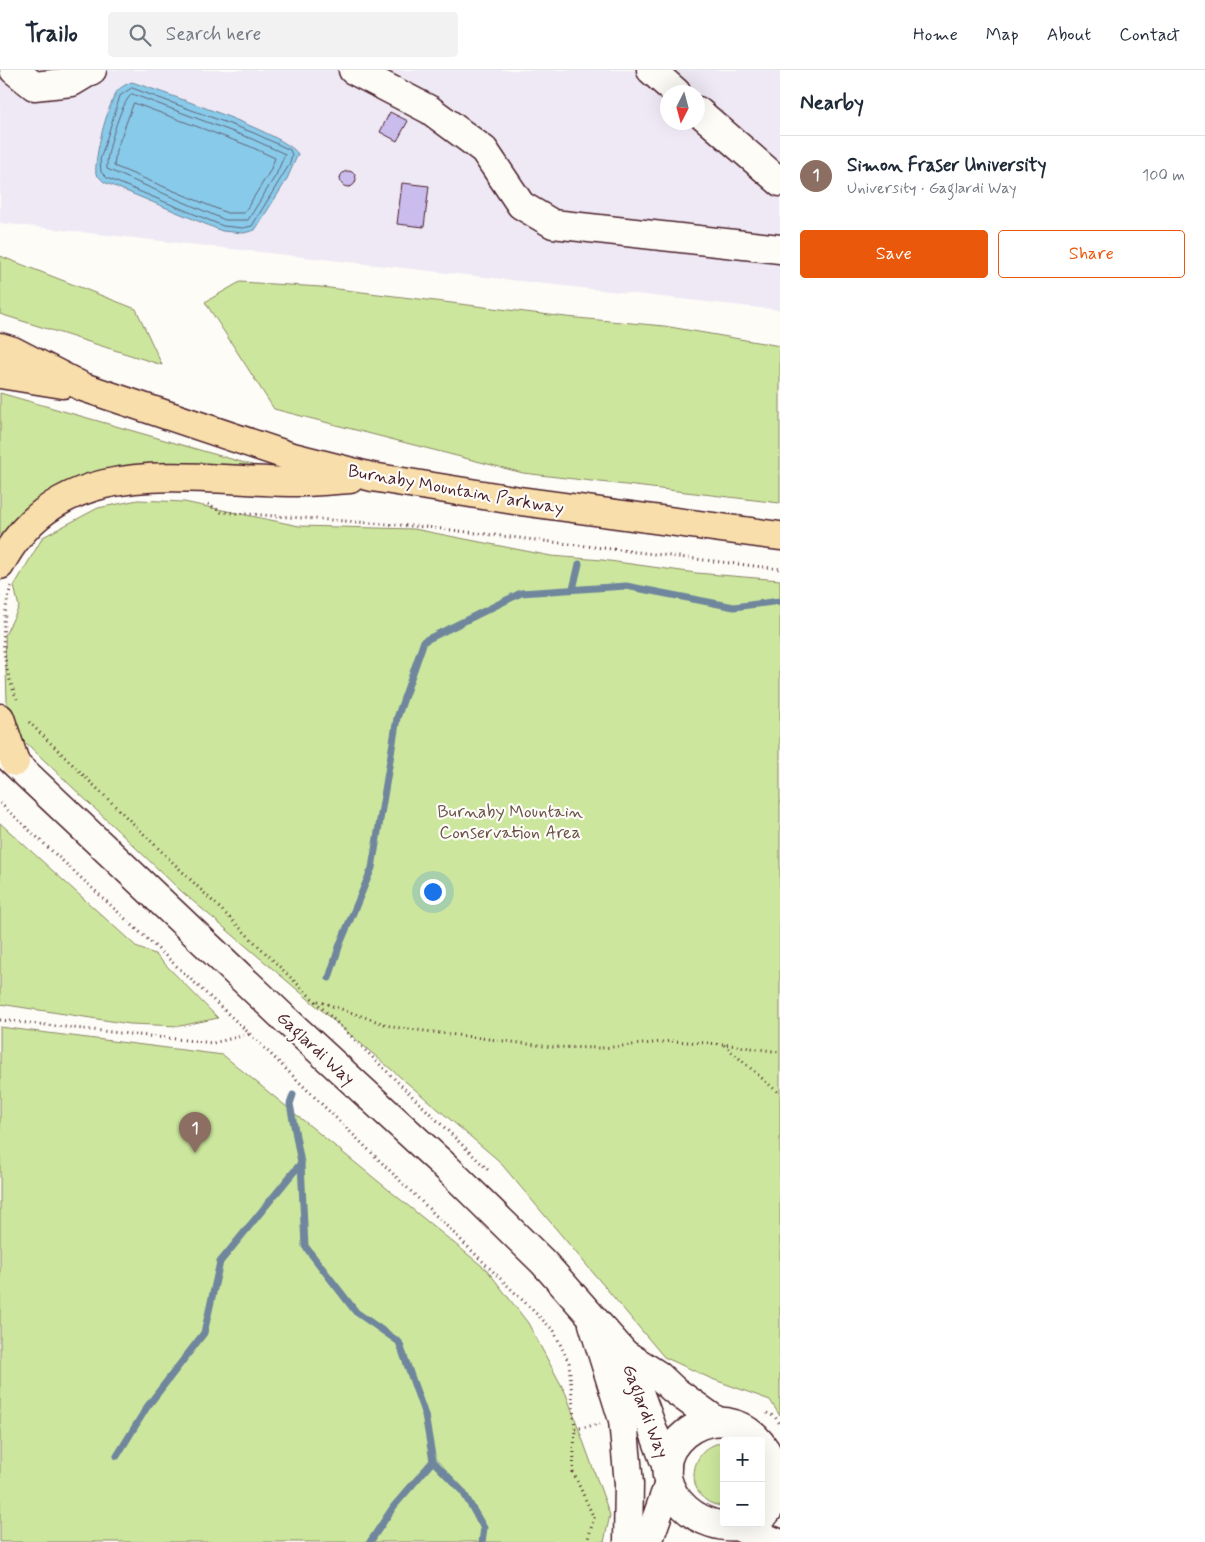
<!DOCTYPE html>
<html lang="en">
<head>
<meta charset="utf-8">
<style>
	:root { --surface:#fff; --page:#f2f2f3; --text:#1f2937; --muted:#747a83; --line:#e0e1e3; --accent:#ea580c }
	body { margin:0; font-family:Mynerve,sans-serif; background:var(--page); color:var(--text) }
	.controls { position:absolute; right:15px; bottom:15px; display:grid; overflow:hidden; border-radius:5px; box-shadow:0 5px 20px #0002 }
	.controls button { width:45px; height:45px; display:grid; place-items:center; padding:0; border:0; border-bottom:1px solid var(--line); background:var(--surface); color:var(--text); font:25px sans-serif }
	.compass { position:absolute; left:660px; top:15px; width:45px; height:45px; border-radius:50%; background:var(--surface); box-shadow:0 5px 20px #0002; rotate:186deg }
	.you { position:absolute; left:432px; top:821px; width:18px; height:18px; margin:-12px; border:4px solid #fff; border-radius:50%; background:#1a73e8; box-shadow:0 0 0 8px #1a73e833 }
	.badge { display:grid; place-items:center; width:32px; height:32px; border-radius:50%; background:var(--accent); color:#fff; font-size:16px; font-weight:700 }
	.pin { position:absolute; translate:-50% -41px; filter:drop-shadow(0 1px 2px #0008) }
	.pin::after { content:''; position:absolute; top:26px; width:18px; height:15px; background:inherit; clip-path:polygon(0 0,100% 0,50% 100%) }
	.list { margin:0; padding:0; list-style:none }
	h2 { display:flex; justify-content:space-between; align-items:center; height:65px; margin:0; padding:0 20px; font-size:21px }
	h2 small { font-size:16px; font-weight:400; color:var(--muted) }
	.list li { display:grid; grid-template-columns:32px 1fr auto; gap:15px; align-items:center; box-sizing:border-box; height:80px; padding:0 20px; border-top:1px solid var(--line) }
	.list b { display:block; font-size:19px; white-space:nowrap }
	.list p { margin:0; font-size:16px; white-space:nowrap; color:var(--muted) }
	.list em { font-size:16px; font-style:normal; color:var(--muted) }
	.actions { display:flex; gap:10px; padding:15px 20px }
	.actions a { flex:1; padding:11px 0; border:1px solid var(--accent); border-radius:5px; text-align:center; font-size:18px; color:var(--accent) }
	.actions .main { background:var(--accent); color:#fff }
	.icon { flex:none; width:28px; height:28px; fill:none; stroke:currentColor; stroke-width:2; stroke-linecap:round; stroke-linejoin:round }
	.map { position:relative; flex:none; width:780px; height:1472px; overflow:hidden }
	header { display:flex; align-items:center; gap:30px; box-sizing:border-box; height:70px; padding:0 25px; background:var(--surface); border-bottom:1px solid var(--line) }
	header strong { font-size:24px }
	nav { display:flex; gap:28px; margin-inline-start:auto; font-size:18px }
	.search { width:350px; height:45px; background:var(--page); display:flex; align-items:center; gap:12px; box-sizing:border-box; padding:0 18px; border-radius:5px; color:var(--muted); font-size:19px }
	main { display:flex }
	aside { flex:1; background:var(--surface) }
	.map>svg:first-child { display:block }
</style>
</head>
<body>
<header>
<strong>Trailo</strong>
<div class="search"><svg class="icon" aria-label="search" viewBox="0 0 24 24"><circle cx="10" cy="10" r="6"/><path d="M15 15l6 6"/></svg>Search here</div>
<nav><a>Home</a><a>Map</a><a>About</a><a>Contact</a></nav>
</header>
<main>
<div class="map">
<svg width="780" height="1472" viewBox="0 0 780 1472">
	<rect width="100%" height="100%" fill="#fdfcf7"/>
	<filter id="ink" filterUnits="userSpaceOnUse"><feTurbulence type="fractalNoise" baseFrequency=".02" numOctaves="2"/><feDisplacementMap in="SourceGraphic" scale="10" xChannelSelector="R" yChannelSelector="G"/><feConvolveMatrix kernelMatrix="1 2 1 2 8 2 1 2 1" color-interpolation-filters="sRGB"/></filter>
	<g filter="url(#ink)">
		<path fill="#eee9f4" fill-rule="evenodd" d="M0 0H780V240L0 153ZM668 22H698V52H668Z"/>
		<g fill="#cce79d" stroke="#8b8364">
			<polygon points="0,186 136,239 162,295 0,244"/>
			<polygon points="240,212 321,217 566,247 664,256 780,276 780,433 523,403 274,339 205,232"/>
			<polygon points="0,323 266,399 110,403 0,486"/>
			<polygon points="138,430 184,432 299,456 414,459 551,486 602,490 696,503 780,510 780,1346 770,1330 712,1309 664,1287 498,1090 181,821 23,670 7,632 5,565 19,537 14,516 43,467 98,438"/>
			<polygon points="0,753 138,878 155,884 218,948 180,956 130,954 0,934"/>
			<polygon points="0,957 223,985 487,1200 528,1253 566,1324 610,1445 604,1472 0,1472"/>
			<path d="M724 1372V1436C685 1435 683 1378 724 1372Z"/>
		</g>
		<path fill="#88cae9" stroke="#6f869d" d="M132 12C161 22 285 63 298 84L286 111 255 160 244 163 222 161 104 112 96 104C94 87 107 38 116 23 119 18 126 14 132 12Z"/>
		<g fill="none" stroke-linecap="round" stroke-linejoin="round">
			<g stroke="#636377" stroke-width="1">
				<polygon points="132,18 254,63 290,80 292,85 289,95 252,156 243,158 223,156 107,108 101,102 100,90 120,26"/>
				<path d="M132 24 252 69 285 84 276 105 248 150H225L107 99C105 86 121 31 132 24Z"/>
				<polygon points="134,33 249,76 275,88 270,101 244,143 227,143 114,96 116,81"/>
			</g>
			<g stroke="#6f869d" stroke-width="7">
				<polyline points="573,519 579,494"/>
				<polyline points="329,908 340,874 372,798 397,648 424,571 521,523 626,516 734,537 780,531"/>
				<polyline points="293,1025 290,1034 301,1093 305,1176 356,1242 399,1272 425,1345 433,1391 463,1422 484,1458 482,1472"/>
				<polyline points="117,1386 147,1337 204,1263 220,1192 301,1093"/>
				<polyline points="370,1472 394,1436 433,1391"/>
			</g>
		</g>
		<g fill="#cabced" stroke="#4a1f2b">
			<polygon points="390,42 408,51 397,71 380,62"/>
			<circle cx="348" cy="109" r="8"/>
			<polygon points="402,113 429,116 424,157 397,154"/>
		</g>
		<g fill="none" stroke-linecap="round" stroke-linejoin="round">
			<g stroke="#4a1f2b" stroke-width="31">
				<g id="minor">
					<polyline points="14,0 34,16 72,12 92,0"/>
					<polyline points="353,0 430,40 484,80 521,135 553,154 780,179"/>
					<polyline points="651,0 676,22"/>
					<polyline points="698,41 780,112"/>
					<polyline points="0,679 284,948 447,1098 543,1192 625,1284 658,1305 674,1320 717,1351"/>
					<polyline points="593,1254 623,1350 629,1414 628,1472"/>
					<polyline points="625,1284 667,1398"/>
					<path d="M752 1453C696 1472 635 1405 685 1364 729 1330 780 1371 776 1425 772 1434 768 1442 761 1447"/>
					<polyline points="743,1459 776,1472"/>
					<polyline points="648,1472 668,1416"/>
				</g>
			</g>
			<g stroke="#4a1f2b" stroke-width="31">
				<g id="major">
					<polyline points="0,277 13,281 83,317 289,386 372,407 520,431 780,466"/>
					<polyline points="0,304 63,314"/>
					<path d="M0 495C62 377 192 412 300 412 317 412 333 410 350 409"/>
					<polyline points="0,648 15,692"/>
				</g>
			</g>
			<g stroke="#4a1f2b" stroke-width="3" stroke-dasharray="1 4" stroke-linecap="butt">
				<polyline points="208,434 221,442 426,457 780,499"/>
				<path d="M11 516C0 556 0 591 17 629"/>
				<polyline points="29,652 490,1102"/>
				<polyline points="0,733 250,964 554,1261 569,1293 575,1359 573,1402 594,1448 587,1472"/>
				<polyline points="318,931 393,957 552,977 602,978 672,971 722,974 780,982"/>
				<polyline points="0,950 213,973 250,964"/>
				<polyline points="724,975 780,1024"/>
				<polyline points="767,1343 775,1347 780,1354"/>
				<polyline points="575,1359 600,1354"/>
			</g>
			<use href="#minor" stroke="#fdfcf7" stroke-width="28"/>
			<use href="#major" stroke="#f8deab" stroke-width="28"/>
		</g>
	</g>
	<g text-anchor="middle" stroke-width="4.5" stroke-linejoin="round" paint-order="stroke">
		<g font-size="18" fill="#4a1f2b" stroke="#fdfcf7">
			<text transform="translate(456 419) rotate(10)" y="6">Burnaby Mountain Parkway</text>
			<text transform="translate(316 978) rotate(43)" y="6">Gaglardi Way</text>
			<text transform="translate(646 1341) rotate(69)" y="6">Gaglardi Way</text>
		</g>
		<g font-size="18" fill="#6a5148" stroke="#fdfcf7">
			<text x="510" y="747">Burnaby Mountain<tspan x="510" dy="21">Conservation Area</tspan></text>
		</g>
	</g>
</svg>
<div class="controls">
<button>+</button>
<button>−</button>
</div>
<svg class="compass" viewBox="-18 -18 36 36"><path d="M0-13l5 13h-10z" fill="#e53935"/><path d="M0 13l5-13h-10z" fill="#747a83"/></svg>
<div class="you"></div>
<div class="pin badge" style="left:195px;top:1083px;background:#8d6e63">1</div>
</div>
<aside>
<h2>Nearby<small></small></h2>
<ul class="list">
<li><span class="badge" style="background:#8d6e63">1</span><div><b>Simon Fraser University</b><p>University · Gaglardi Way</p></div><em>100 m</em></li>
</ul>
<div class="actions"><a class="main">Save</a><a>Share</a></div>
</aside>
</main>
</body>
</html>
